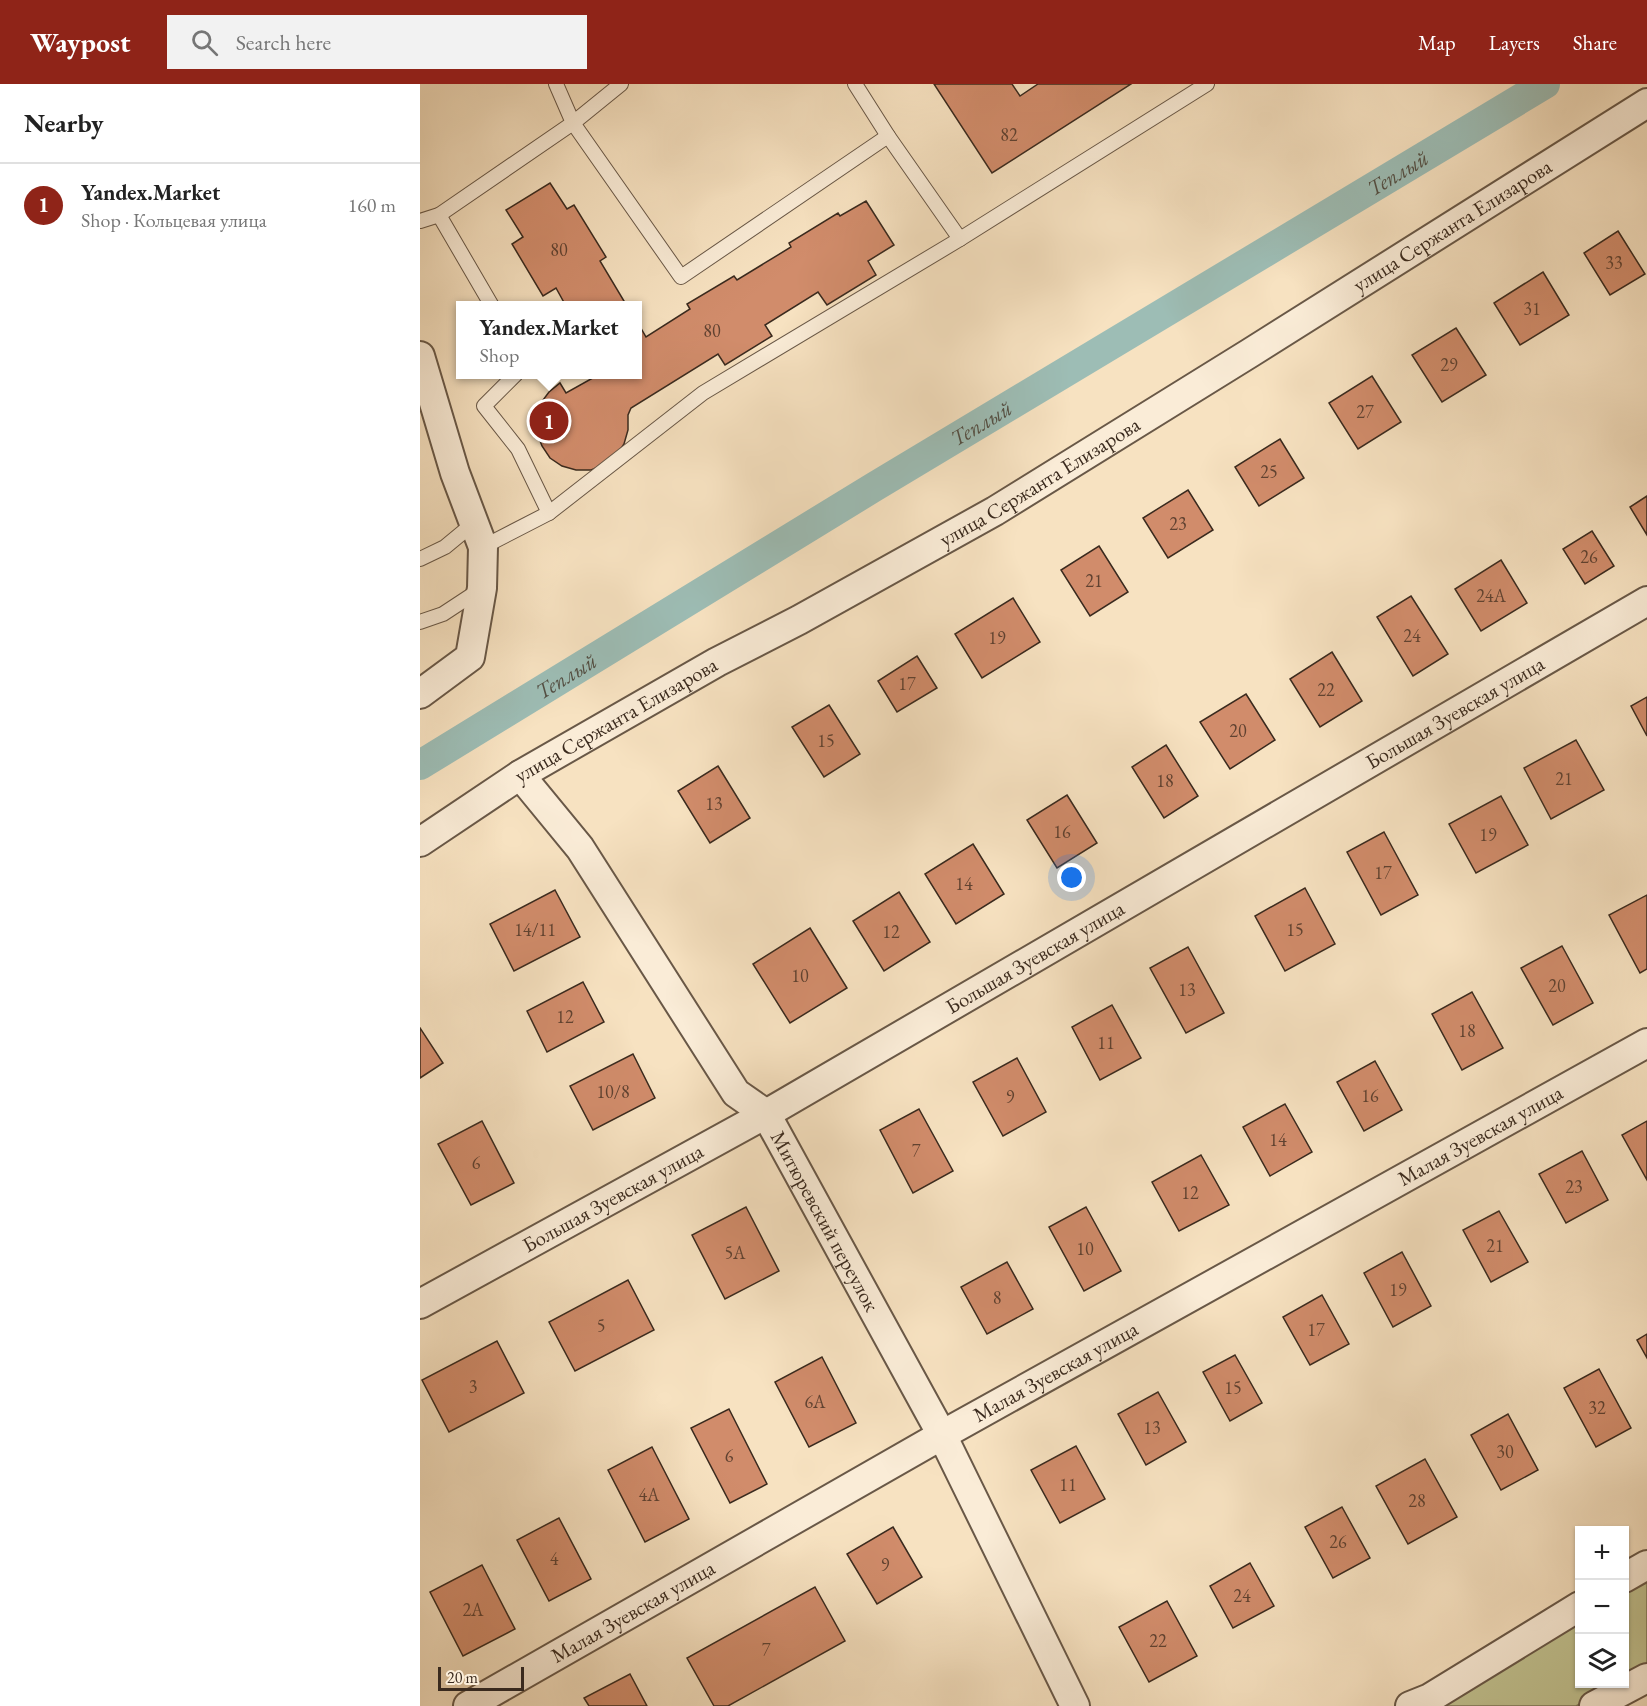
<!DOCTYPE html>
<html lang="en">
<head>
<meta charset="utf-8">
<style>
	:root { --surface:#fff; --page:#f2f2f2; --text:#222; --muted:#767676; --line:#e0e0e0; --accent:#8f2418 }
	body { margin:0; font-family:"EB Garamond",serif; background:var(--page); color:var(--text) }
	.controls { position:absolute; right:18px; bottom:18px; display:grid; overflow:hidden; border-radius:0px; box-shadow:0 2px 4px #0004 }
	.controls button { width:54px; height:54px; display:grid; place-items:center; padding:0; border:0; border-bottom:2px solid var(--line); background:var(--surface); color:var(--text); font:30px sans-serif }
	.scale { position:absolute; left:18px; bottom:15px; width:86px; box-sizing:border-box; padding-left:6px; border:3px solid #3a2a1e; border-top:0; font-size:16px; line-height:21px; white-space:nowrap; color:#3a2a1e; -webkit-text-stroke:4px #faecd7; paint-order:stroke }
	.you { position:absolute; left:652px; top:794px; width:21px; height:21px; margin:-15px; border:4px solid #fff; border-radius:50%; background:#1a73e8; box-shadow:0 0 0 9px #1a73e833 }
	.badge { display:grid; place-items:center; width:39px; height:39px; border-radius:50%; background:var(--accent); color:#fff; font-size:20px; font-weight:700 }
	.pin { position:absolute; translate:-50% -50%; border:3px solid #fff; box-shadow:0 2px 6px #0006 }
	.popup { position:absolute; left:36px; top:217px; width:186px; height:78px; box-sizing:border-box; display:grid; place-content:center; border-radius:0px; background:var(--surface); filter:drop-shadow(0 2px 4px #0005); font-size:20px; white-space:nowrap; color:var(--muted) }
	.popup b { font-size:22px; color:var(--text) }
	.popup::after { content:''; position:absolute; left:50%; top:100%; margin-left:-12px; border:12px solid transparent; border-top-color:var(--surface) }
	.list { margin:0; padding:0; list-style:none }
	h2 { display:flex; justify-content:space-between; align-items:center; height:78px; margin:0; padding:0 24px; font-size:26px }
	h2 small { font-size:20px; font-weight:400; color:var(--muted) }
	.list li { display:grid; grid-template-columns:39px 1fr auto; gap:18px; align-items:center; box-sizing:border-box; height:84px; padding:0 24px; border-top:2px solid var(--line) }
	.list b { display:block; font-size:22px; white-space:nowrap }
	.list p { margin:0; font-size:20px; white-space:nowrap; color:var(--muted) }
	.list em { font-size:20px; font-style:normal; color:var(--muted) }
	.icon { flex:none; width:33px; height:33px; fill:none; stroke:currentColor; stroke-width:2; stroke-linecap:round; stroke-linejoin:round }
	.map { position:relative; flex:none; width:1227px; height:1622px; overflow:hidden }
	header { display:flex; align-items:center; gap:36px; box-sizing:border-box; height:84px; padding:0 30px; background:var(--accent); color:#fff }
	header strong { font-size:28px }
	nav { display:flex; gap:33px; margin-inline-start:auto; font-size:21px }
	.search { width:420px; height:54px; background:var(--page); display:flex; align-items:center; gap:15px; box-sizing:border-box; padding:0 21px; border-radius:0px; color:var(--muted); font-size:22px }
	main { display:flex }
	aside { flex:1; background:var(--surface) }
	.map>svg:first-child { display:block }
</style>
</head>
<body>
<header>
<strong>Waypost</strong>
<div class="search"><svg class="icon" aria-label="search" viewBox="0 0 24 24"><circle cx="10" cy="10" r="6"/><path d="M15 15l6 6"/></svg>Search here</div>
<nav><a>Map</a><a>Layers</a><a>Share</a></nav>
</header>
<main>
<aside>
<h2>Nearby<small></small></h2>
<ul class="list">
<li><span class="badge">1</span><div><b>Yandex.Market</b><p>Shop · Кольцевая улица</p></div><em>160 m</em></li>
</ul>
</aside>
<div class="map">
<svg width="1227" height="1622" viewBox="0 0 1227 1622">
	<rect width="100%" height="100%" fill="#f7e2c1"/>
	<filter id="stains"><feTurbulence type="fractalNoise" baseFrequency=".00333" numOctaves="4"/><feColorMatrix values="0 0 0 0 .2 0 0 0 0 .09 0 0 0 0 .02 0 0 0 .5 -.17"/></filter>
	<radialGradient id="worn" r=".72"><stop offset=".6" stop-color="#630" stop-opacity="0"/><stop offset="1" stop-color="#630" stop-opacity=".3"/></radialGradient>
	<g fill="#c1c290" stroke="#7e7657" stroke-width="1.5">
		<polygon points="1227,1490 1227,1585 1204,1596 1204,1504"/>
		<polygon points="1159,1532 1160,1600 1199,1600 1156,1622 1014,1622"/>
	</g>
	<g fill="none" stroke-linecap="round" stroke-linejoin="round">
		<path stroke="#9dbdb5" stroke-width="30" id="s1" d="M0 681 454 403 1125 0"/>
	</g>
	<g fill="#d18c6b" stroke="#3a2a1e" stroke-width="1.5">
		<polygon points="514,0 592,0 600,12 618,0 711,0 572,89"/>
		<polygon points="130,99 147,125 154,121 186,173 180,177 207,222 146,222 136,204 123,212 92,160 103,153 86,126"/>
		<polygon points="446,117 474,161 448,177 456,191 407,221 398,208 345,241 352,252 305,281 298,270 211,324 208,331 208,346 204,360 196,372 184,381 171,386 156,386 142,382 130,374 122,362 117,349 116,334 120,320 129,308 140,299 146,309 178,291 218,290 218,239 226,253 270,225 267,220 314,192 317,196 371,163 369,159 418,129 420,132"/>
		<polygon points="1198,147 1225,190 1190,211 1164,169"/>
		<polygon points="1123,188 1149,231 1100,261 1074,219"/>
		<polygon points="1036,244 1066,291 1022,318 992,271"/>
		<polygon points="952,292 981,338 938,365 909,319"/>
		<polygon points="860,355 884,394 839,422 815,383"/>
		<polygon points="768,406 793,446 748,474 723,434"/>
		<polygon points="1227,412 1227,451 1210,423"/>
		<polygon points="1172,447 1194,482 1165,500 1143,465"/>
		<polygon points="679,462 708,508 670,532 641,486"/>
		<polygon points="1081,476 1107,519 1061,547 1035,505"/>
		<polygon points="991,512 1028,570 993,592 957,533"/>
		<polygon points="593,514 620,558 562,594 535,550"/>
		<polygon points="912,568 942,617 900,643 870,595"/>
		<polygon points="497,572 517,604 477,628 458,597"/>
		<polygon points="826,610 855,656 810,685 780,638"/>
		<polygon points="1227,613 1227,652 1211,622"/>
		<polygon points="409,621 440,670 404,693 372,643"/>
		<polygon points="1156,656 1184,706 1131,735 1104,684"/>
		<polygon points="746,661 778,712 744,734 712,683"/>
		<polygon points="298,682 330,734 290,759 258,707"/>
		<polygon points="647,711 677,759 637,784 607,736"/>
		<polygon points="1081,712 1108,761 1056,789 1029,740"/>
		<polygon points="964,748 998,811 961,831 927,768"/>
		<polygon points="553,760 584,810 536,840 505,790"/>
		<polygon points="885,804 915,860 865,887 835,832"/>
		<polygon points="135,806 160,853 94,887 70,840"/>
		<polygon points="479,808 510,858 464,887 433,837"/>
		<polygon points="1227,811 1227,885 1220,889 1189,831"/>
		<polygon points="390,844 427,904 370,939 333,880"/>
		<polygon points="1142,862 1173,919 1133,941 1101,884"/>
		<polygon points="768,863 804,929 766,949 730,884"/>
		<polygon points="163,898 184,938 127,968 107,927"/>
		<polygon points="1052,908 1083,964 1042,986 1012,930"/>
		<polygon points="692,921 721,974 680,996 652,943"/>
		<polygon points="0,944 23,979 0,994"/>
		<polygon points="213,970 235,1014 173,1046 150,1002"/>
		<polygon points="597,974 626,1028 583,1052 553,998"/>
		<polygon points="955,977 982,1026 944,1047 917,998"/>
		<polygon points="865,1020 892,1068 850,1092 823,1043"/>
		<polygon points="499,1025 533,1087 493,1109 460,1046"/>
		<polygon points="62,1037 94,1099 51,1121 18,1060"/>
		<polygon points="1227,1037 1227,1096 1202,1051"/>
		<polygon points="1162,1067 1188,1116 1146,1139 1119,1090"/>
		<polygon points="781,1071 809,1121 759,1147 732,1098"/>
		<polygon points="326,1123 359,1187 305,1215 272,1151"/>
		<polygon points="666,1123 701,1187 664,1207 629,1143"/>
		<polygon points="1079,1127 1108,1178 1071,1198 1043,1146"/>
		<polygon points="982,1168 1011,1222 973,1243 944,1189"/>
		<polygon points="587,1178 613,1225 567,1250 541,1203"/>
		<polygon points="208,1196 234,1246 155,1287 129,1238"/>
		<polygon points="902,1211 929,1260 890,1281 863,1233"/>
		<polygon points="1227,1250 1227,1274 1217,1256"/>
		<polygon points="77,1257 104,1309 29,1348 2,1296"/>
		<polygon points="815,1271 842,1319 810,1337 783,1288"/>
		<polygon points="402,1273 436,1339 389,1363 355,1298"/>
		<polygon points="1179,1285 1211,1344 1176,1363 1144,1304"/>
		<polygon points="738,1308 766,1358 726,1381 698,1330"/>
		<polygon points="309,1325 347,1400 310,1419 271,1344"/>
		<polygon points="1088,1330 1118,1386 1081,1406 1051,1351"/>
		<polygon points="656,1362 685,1415 640,1439 611,1386"/>
		<polygon points="232,1363 269,1435 225,1458 188,1386"/>
		<polygon points="1005,1375 1037,1433 988,1460 956,1402"/>
		<polygon points="922,1423 950,1474 913,1494 885,1443"/>
		<polygon points="139,1434 171,1495 129,1517 97,1456"/>
		<polygon points="473,1443 502,1493 457,1520 427,1470"/>
		<polygon points="830,1479 854,1522 813,1544 790,1502"/>
		<polygon points="62,1481 95,1545 43,1572 10,1508"/>
		<polygon points="395,1503 425,1557 308,1622 294,1622 267,1574"/>
		<polygon points="747,1517 777,1572 729,1598 699,1543"/>
		<polygon points="210,1590 227,1622 169,1622 164,1614"/>
	</g>
	<g fill="none" stroke-linecap="round" stroke-linejoin="round">
		<g stroke="#695847" stroke-width="16">
			<g id="service">
				<polyline points="136,0 153,39 201,0"/>
				<polyline points="435,0 468,52"/>
				<polyline points="19,131 72,222"/>
				<polyline points="0,137 19,131 153,39 261,193 468,52 540,155"/>
				<polyline points="96,290 64,322 98,365 129,429"/>
				<polyline points="63,463 129,429 283,309 540,155 787,0"/>
				<polyline points="0,475 25,463 54,439"/>
				<polyline points="0,538 23,530 61,505"/>
			</g>
		</g>
		<g stroke="#695847" stroke-width="32">
			<g id="minor">
				<polyline points="0,272 35,389 63,463 62,504 50,573 0,610"/>
				<path id="s2" d="M100 691 160 764 316 1009 346 1030 522 1351 655 1622"/>
				<path id="s3" d="M0 758 100 691 297 578 379 536 575 427 830 269 1227 19"/>
				<path id="s4" d="M0 1220 346 1030 1227 517"/>
				<polyline points="1204,1494 1227,1481"/>
				<path id="s5" d="M48 1622 522 1351 1227 959"/>
				<polyline points="990,1622 1010,1614 1160,1522"/>
				<polyline points="1174,1622 1227,1594"/>
			</g>
		</g>
		<use href="#service" stroke="#faecd7" stroke-width="14"/>
		<use href="#minor" stroke="#faecd7" stroke-width="28"/>
	</g>
	<g text-anchor="middle" stroke-width="4.5" stroke-linejoin="round" paint-order="stroke">
		<g font-size="18" fill="#604231">
			<text x="589" y="57">82</text>
			<text x="139" y="172">80</text>
			<text x="1194" y="185">33</text>
			<text x="1112" y="231">31</text>
			<text x="292" y="253">80</text>
			<text x="1029" y="287">29</text>
			<text x="945" y="334">27</text>
			<text x="849" y="394">25</text>
			<text x="758" y="446">23</text>
			<text x="1169" y="479">26</text>
			<text x="674" y="503">21</text>
			<text x="1071" y="518">24А</text>
			<text x="992" y="558">24</text>
			<text x="577" y="560">19</text>
			<text x="487" y="606">17</text>
			<text x="906" y="612">22</text>
			<text x="818" y="653">20</text>
			<text x="406" y="663">15</text>
			<text x="1144" y="701">21</text>
			<text x="745" y="703">18</text>
			<text x="294" y="726">13</text>
			<text x="642" y="754">16</text>
			<text x="1068" y="757">19</text>
			<text x="963" y="795">17</text>
			<text x="544" y="806">14</text>
			<text x="115" y="852">14/11</text>
			<text x="875" y="852">15</text>
			<text x="471" y="854">12</text>
			<text x="380" y="898">10</text>
			<text x="1137" y="908">20</text>
			<text x="767" y="912">13</text>
			<text x="145" y="939">12</text>
			<text x="1047" y="953">18</text>
			<text x="686" y="965">11</text>
			<text x="193" y="1014">10/8</text>
			<text x="950" y="1018">16</text>
			<text x="590" y="1019">9</text>
			<text x="858" y="1062">14</text>
			<text x="496" y="1073">7</text>
			<text x="56" y="1085">6</text>
			<text x="1154" y="1109">23</text>
			<text x="770" y="1115">12</text>
			<text x="1075" y="1168">21</text>
			<text x="665" y="1171">10</text>
			<text x="315" y="1175">5А</text>
			<text x="978" y="1212">19</text>
			<text x="577" y="1220">8</text>
			<text x="181" y="1248">5</text>
			<text x="896" y="1252">17</text>
			<text x="53" y="1309">3</text>
			<text x="813" y="1310">15</text>
			<text x="395" y="1324">6А</text>
			<text x="1177" y="1330">32</text>
			<text x="732" y="1350">13</text>
			<text x="1085" y="1374">30</text>
			<text x="309" y="1378">6</text>
			<text x="648" y="1407">11</text>
			<text x="229" y="1417">4А</text>
			<text x="997" y="1423">28</text>
			<text x="918" y="1464">26</text>
			<text x="134" y="1481">4</text>
			<text x="465" y="1487">9</text>
			<text x="822" y="1518">24</text>
			<text x="53" y="1532">2А</text>
			<text x="738" y="1563">22</text>
			<text x="346" y="1572">7</text>
		</g>
		<g font-size="21" fill="#3a2a1e" stroke="#faecd7">
			<text dy="7" stroke="none"><textPath href="#s3" startOffset="1203">улица Сержанта Елизарова</textPath></text>
			<text dy="7" stroke="none"><textPath href="#s3" startOffset="717">улица Сержанта Елизарова</textPath></text>
			<text dy="7" stroke="none"><textPath href="#s4" startOffset="1192">Большая Зуевская улица</textPath></text>
			<text dy="7" stroke="none"><textPath href="#s3" startOffset="231">улица Сержанта Елизарова</textPath></text>
			<text dy="7" stroke="none"><textPath href="#s4" startOffset="706">Большая Зуевская улица</textPath></text>
			<text dy="7" stroke="none"><textPath href="#s5" startOffset="1162">Малая Зуевская улица</textPath></text>
			<text dy="7" stroke="none"><textPath href="#s4" startOffset="220">Большая Зуевская улица</textPath></text>
			<text dy="7" stroke="none"><textPath href="#s2" startOffset="544">Митюревский переулок</textPath></text>
			<text dy="7" stroke="none"><textPath href="#s5" startOffset="676">Малая Зуевская улица</textPath></text>
			<text dy="7" stroke="none"><textPath href="#s5" startOffset="190">Малая Зуевская улица</textPath></text>
		</g>
		<g font-size="22" font-style="italic" fill="#534f44" stroke="#faecd7">
			<text dy="8" stroke="none"><textPath href="#s1" startOffset="1143">Теплый</textPath></text>
			<text dy="8" stroke="none"><textPath href="#s1" startOffset="657">Теплый</textPath></text>
			<text dy="8" stroke="none"><textPath href="#s1" startOffset="171">Теплый</textPath></text>
		</g>
	</g>
	<rect width="100%" height="100%" filter="url(#stains)"/>
	<rect width="100%" height="100%" fill="url(#worn)"/>
</svg>
<div class="controls">
<button>+</button>
<button>−</button>
<button><svg class="icon" aria-label="layers" viewBox="0 0 24 24"><path d="M12 4l9 5-9 5-9-5zM3 14l9 5 9-5"/></svg></button>
</div>
<div class="scale">20 m</div>
<div class="you"></div>
<div class="pin badge" style="left:129px;top:337px">1</div>
<div class="popup"><b>Yandex.Market</b>Shop</div>
</div>
</main>
</body>
</html>
